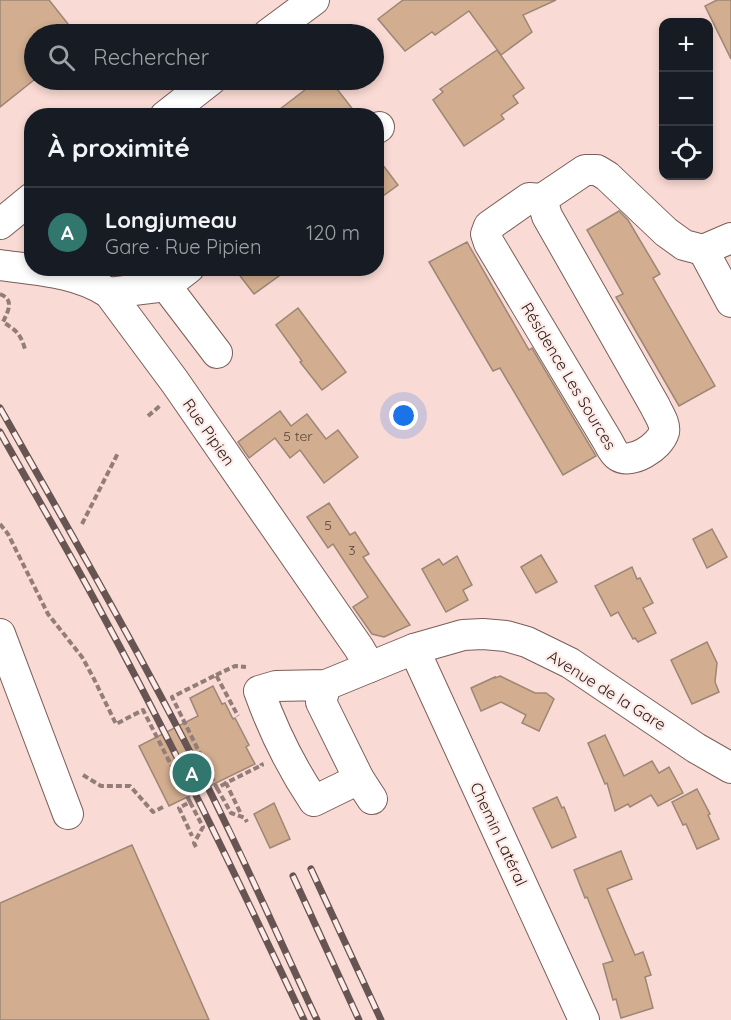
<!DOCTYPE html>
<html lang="fr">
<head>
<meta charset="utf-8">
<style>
	:root { --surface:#171b24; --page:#242831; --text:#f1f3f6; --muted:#9ea1a6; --line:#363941; --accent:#31776e }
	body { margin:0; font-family:Quicksand,sans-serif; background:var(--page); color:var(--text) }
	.controls { position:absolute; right:18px; top:18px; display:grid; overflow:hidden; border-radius:12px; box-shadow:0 3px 9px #0003 }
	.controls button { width:54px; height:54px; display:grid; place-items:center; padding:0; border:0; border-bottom:2px solid var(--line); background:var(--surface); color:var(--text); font:30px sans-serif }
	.you { position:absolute; left:404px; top:416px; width:21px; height:21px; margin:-15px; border:4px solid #fff; border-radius:50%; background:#1a73e8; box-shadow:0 0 0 9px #1a73e833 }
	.badge { display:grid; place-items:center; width:39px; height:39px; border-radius:50%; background:var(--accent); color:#fff; font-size:20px; font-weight:700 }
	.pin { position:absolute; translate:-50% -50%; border:3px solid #fff; box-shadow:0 2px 6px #0006 }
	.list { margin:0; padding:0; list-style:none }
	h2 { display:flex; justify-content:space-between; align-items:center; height:78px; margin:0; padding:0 24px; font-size:26px }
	h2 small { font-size:20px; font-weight:400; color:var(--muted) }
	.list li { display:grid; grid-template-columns:39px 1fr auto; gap:18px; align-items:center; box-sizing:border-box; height:90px; padding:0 24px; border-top:2px solid var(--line) }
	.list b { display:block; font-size:22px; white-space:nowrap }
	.list p { margin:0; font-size:20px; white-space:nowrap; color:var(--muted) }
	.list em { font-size:20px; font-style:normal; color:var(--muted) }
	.icon { flex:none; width:33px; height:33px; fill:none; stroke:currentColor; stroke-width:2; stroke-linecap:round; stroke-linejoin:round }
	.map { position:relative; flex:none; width:731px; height:1020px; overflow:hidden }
	.search { position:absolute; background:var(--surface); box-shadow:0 3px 9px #0003; left:24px; top:24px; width:360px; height:66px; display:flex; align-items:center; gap:15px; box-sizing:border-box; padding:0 21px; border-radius:33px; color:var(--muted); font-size:22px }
	.panel { position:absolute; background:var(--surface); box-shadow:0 3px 9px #0003; left:24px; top:108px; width:360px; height:168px; border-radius:24px }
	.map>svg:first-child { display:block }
</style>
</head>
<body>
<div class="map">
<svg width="731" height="1020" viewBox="0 0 731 1020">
	<rect width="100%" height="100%" fill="#fadad4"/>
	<g fill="#d2ad8f" stroke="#9c8675" stroke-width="1.5">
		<polygon points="0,0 49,0 76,34 34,34 34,80 0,107"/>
		<polygon points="403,0 556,0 523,15 532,32 501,55 469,11 435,35 432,32 405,51 378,19"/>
		<polygon points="717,0 731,0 731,59 705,6"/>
		<polygon points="497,50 524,88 513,96 518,103 501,115 504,119 464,146 433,100 443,92 440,89"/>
		<polygon points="318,80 330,80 358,116 271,116"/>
		<polygon points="376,156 398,185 376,201"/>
		<polygon points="619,211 628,220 660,274 653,278 715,386 679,406 616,297 623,294 587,230"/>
		<polygon points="467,242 529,350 532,348 596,456 563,475 500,368 493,371 429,262"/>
		<polygon points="234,268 290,268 254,294"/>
		<polygon points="298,308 346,372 322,390 300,362 302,361 276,325"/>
		<polygon points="280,411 291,426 307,414 326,439 338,430 358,457 324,483 300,450 290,458 275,438 249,458 238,442"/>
		<polygon points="329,503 350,535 355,532 369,554 363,557 410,625 384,637 372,634 353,607 368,597 333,544 328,548 307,517"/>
		<polygon points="712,529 727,557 707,568 693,539"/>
		<polygon points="541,555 557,582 536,593 521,567"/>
		<polygon points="457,556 472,585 463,590 468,600 446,612 422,569 439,559 443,565"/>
		<polygon points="632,567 637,579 640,578 653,603 643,608 656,633 638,642 635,638 633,639 618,612 611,616 595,586"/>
		<polygon points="707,642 717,663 715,682 719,692 692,704 671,660"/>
		<polygon points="500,676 535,693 546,693 554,699 539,731 522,723 526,715 501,702 481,711 471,688 495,677 495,678"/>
		<polygon points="213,686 222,704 225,703 233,719 235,718 249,745 246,747 255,764 169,806 139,746 198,716 190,698"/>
		<polygon points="605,735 624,776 652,761 659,773 669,767 683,793 658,806 651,795 630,807 628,804 615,811 607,783 605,784 588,743"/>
		<polygon points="697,789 710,814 708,815 719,839 697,849 686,824 683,825 672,802"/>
		<polygon points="557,797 562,808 564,807 576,837 552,848 533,808"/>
		<polygon points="274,803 290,839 270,848 254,814"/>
		<polygon points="132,845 209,1020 0,1020 0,903"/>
		<polygon points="621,851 632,879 607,889 635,955 643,952 651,975 645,977 653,1008 621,1018 616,999 613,1000 603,964 613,961 587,897 585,898 574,870"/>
	</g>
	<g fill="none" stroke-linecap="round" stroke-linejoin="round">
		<g stroke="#7a5e59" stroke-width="32">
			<g id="minor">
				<polyline points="268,34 314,0"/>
				<polyline points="165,116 211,80"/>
				<polyline points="376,129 379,127"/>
				<path d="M542 199 529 198 489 226 486 234 489 243 607 440C610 445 613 453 618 456 631 465 660 447 664 432 666 424 658 413 655 406L547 216 542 199 585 170H597L607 176 666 232 684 245 703 250"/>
				<polyline points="0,224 32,198"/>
				<polyline points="731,238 703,250 731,302"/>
				<path d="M0 265C37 270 77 272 109 293L175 382 359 648 370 667"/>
				<polyline points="166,286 217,353"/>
				<polyline points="109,293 166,286 189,268"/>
				<polyline points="0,634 68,814"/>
				<polyline points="414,649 584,1020"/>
				<path d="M326 685 321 702 359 779 314 801C291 767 273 730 259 691L276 686 326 685 414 649 463 635 483 634 506 636 527 642 570 663 696 748 731 768"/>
				<polyline points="359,779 372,799"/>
			</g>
		</g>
		<g stroke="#937d79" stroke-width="4" stroke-dasharray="6 3" stroke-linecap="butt">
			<path d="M0 294C15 300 8 311 3 322 17 331 20 333 25 349"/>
			<polyline points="148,416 161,405"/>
			<polyline points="0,524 8,534 48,614 82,657 93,677 116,724 143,710 190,802 179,808 192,836"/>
			<polyline points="82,524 118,453"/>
			<polyline points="216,675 235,666 246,667"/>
			<polyline points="83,775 101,786 130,786 153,812 163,807"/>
			<polyline points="226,783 217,788 172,697 216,675 238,716"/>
			<polyline points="217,788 231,813 245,818 247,822"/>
			<polyline points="190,802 203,827 194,843 196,847"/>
			<polyline points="240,812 226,783 262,765 261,763"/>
		</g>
		<use href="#minor" stroke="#fff" stroke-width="30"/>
		<g stroke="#665552" stroke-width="7">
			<g id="rail">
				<path d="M0 408C64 521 129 634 189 750 235 838 275 930 317 1020"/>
				<path d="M0 432C33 491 68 550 100 610 173 744 239 882 304 1020"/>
				<polyline points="311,869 381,1020"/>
				<polyline points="293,876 359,1020"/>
			</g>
		</g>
		<use href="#rail" stroke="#feebe7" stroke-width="4.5" stroke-dasharray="14" stroke-linecap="butt"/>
	</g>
	<g text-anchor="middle" stroke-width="4.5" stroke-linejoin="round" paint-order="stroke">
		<g font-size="14" fill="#56443b">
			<text x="298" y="441">5 ter</text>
			<text x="328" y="530">5</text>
			<text x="352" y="555">3</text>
		</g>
		<g font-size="16" fill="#2c211f" stroke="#feebe7">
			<text transform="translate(569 376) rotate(59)" y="6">Résidence Les Sources</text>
			<text transform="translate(209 432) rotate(55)" y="6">Rue Pipien</text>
			<text transform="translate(607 690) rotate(32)" y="6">Avenue de la Gare</text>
			<text transform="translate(499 834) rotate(65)" y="6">Chemin Latéral</text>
		</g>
	</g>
</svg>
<div class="controls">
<button>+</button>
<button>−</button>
<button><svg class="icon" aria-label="locate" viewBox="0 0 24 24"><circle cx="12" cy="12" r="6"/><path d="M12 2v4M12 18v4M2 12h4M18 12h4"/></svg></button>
</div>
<div class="you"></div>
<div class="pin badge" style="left:192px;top:773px">A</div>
<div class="search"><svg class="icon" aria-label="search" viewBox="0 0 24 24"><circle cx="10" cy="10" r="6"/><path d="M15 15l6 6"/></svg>Rechercher</div>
<section class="panel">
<h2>À proximité<small></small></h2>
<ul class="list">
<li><span class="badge">A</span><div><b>Longjumeau</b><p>Gare · Rue Pipien</p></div><em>120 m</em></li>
</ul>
</section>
</div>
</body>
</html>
